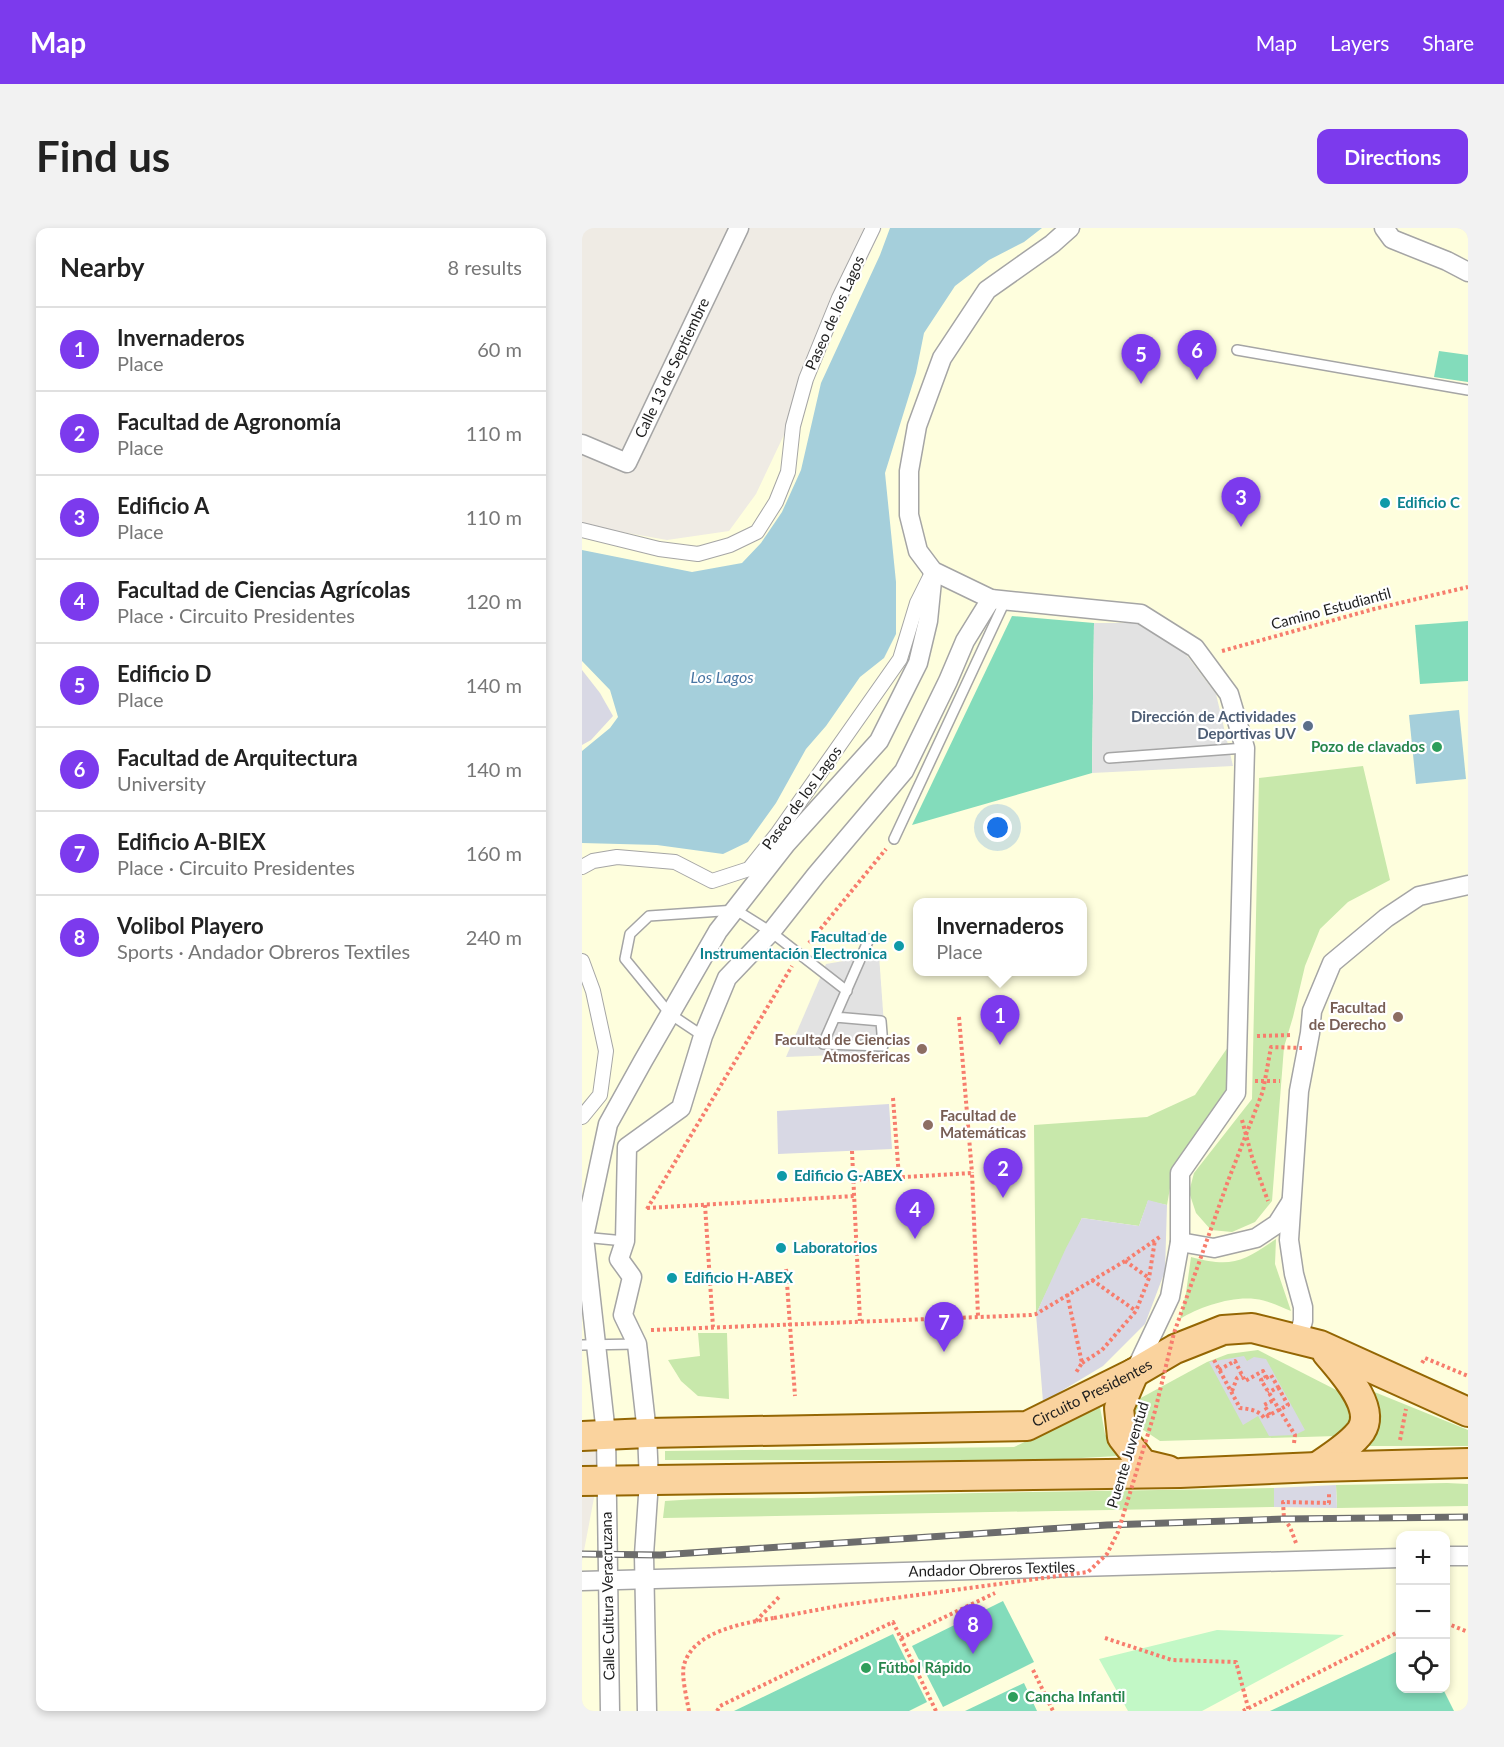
<!DOCTYPE html>
<html lang="en">
<head>
<meta charset="utf-8">
<style>
	:root { --surface:#fff; --page:#f2f2f2; --text:#222; --muted:#767676; --line:#e0e0e0; --accent:#7c3aed }
	body { margin:0; font-family:Lato,sans-serif; background:var(--page); color:var(--text) }
	.controls { position:absolute; right:18px; bottom:18px; display:grid; overflow:hidden; border-radius:12px; box-shadow:0 3px 9px #0003 }
	.controls button { width:54px; height:54px; display:grid; place-items:center; padding:0; border:0; border-bottom:2px solid var(--line); background:var(--surface); color:var(--text); font:30px sans-serif }
	.you { position:absolute; left:416px; top:600px; width:21px; height:21px; margin:-15px; border:4px solid #fff; border-radius:50%; background:#1a73e8; box-shadow:0 0 0 9px #1a73e833 }
	.badge { display:grid; place-items:center; width:39px; height:39px; border-radius:50%; background:var(--accent); color:#fff; font-size:20px; font-weight:700 }
	.pin { position:absolute; translate:-50% -50px; filter:drop-shadow(0 2px 3px #0008) }
	.pin::after { content:''; position:absolute; top:32px; width:21px; height:18px; background:inherit; clip-path:polygon(0 0,100% 0,50% 100%) }
	.popup { position:absolute; left:331px; top:670px; width:174px; height:78px; box-sizing:border-box; display:grid; place-content:center; border-radius:12px; background:var(--surface); filter:drop-shadow(0 2px 4px #0005); font-size:20px; white-space:nowrap; color:var(--muted) }
	.popup b { font-size:22px; color:var(--text) }
	.popup::after { content:''; position:absolute; left:50%; top:100%; margin-left:-12px; border:12px solid transparent; border-top-color:var(--surface) }
	.list { margin:0; padding:0; list-style:none }
	h2 { display:flex; justify-content:space-between; align-items:center; height:78px; margin:0; padding:0 24px; font-size:26px }
	h2 small { font-size:20px; font-weight:400; color:var(--muted) }
	.list li { display:grid; grid-template-columns:39px 1fr auto; gap:18px; align-items:center; box-sizing:border-box; height:84px; padding:0 24px; border-top:2px solid var(--line) }
	.list b { display:block; font-size:22px; white-space:nowrap }
	.list p { margin:0; font-size:20px; white-space:nowrap; color:var(--muted) }
	.list em { font-size:20px; font-style:normal; color:var(--muted) }
	.icon { flex:none; width:33px; height:33px; fill:none; stroke:currentColor; stroke-width:2; stroke-linecap:round; stroke-linejoin:round }
	.map { position:relative; flex:none; width:886px; height:1483px; overflow:hidden; border-radius:12px }
	header { display:flex; align-items:center; gap:36px; box-sizing:border-box; height:84px; padding:0 30px; background:var(--accent); color:#fff }
	header strong { font-size:28px }
	nav { display:flex; gap:33px; margin-inline-start:auto; font-size:21px }
	.intro { display:flex; align-items:center; justify-content:space-between; box-sizing:border-box; height:144px; padding:0 36px }
	h1 { margin:0; font-size:42px }
	.button { padding:15px 27px; border-radius:12px; background:var(--accent); color:#fff; font-size:21px; font-weight:700 }
	main { display:flex; gap:36px; padding:0 36px }
	aside { flex:1; background:var(--surface); border-radius:12px; box-shadow:0 3px 9px #0003 }
	.map>svg:first-child { display:block }
</style>
</head>
<body>
<header>
<strong>Map</strong>
<nav><a>Map</a><a>Layers</a><a>Share</a></nav>
</header>
<div class="intro"><h1>Find us</h1><a class="button">Directions</a></div>
<main>
<aside>
<h2>Nearby<small>8 results</small></h2>
<ul class="list">
<li><span class="badge">1</span><div><b>Invernaderos</b><p>Place</p></div><em>60 m</em></li>
<li><span class="badge">2</span><div><b>Facultad de Agronomía</b><p>Place</p></div><em>110 m</em></li>
<li><span class="badge">3</span><div><b>Edificio A</b><p>Place</p></div><em>110 m</em></li>
<li><span class="badge">4</span><div><b>Facultad de Ciencias Agrícolas</b><p>Place · Circuito Presidentes</p></div><em>120 m</em></li>
<li><span class="badge">5</span><div><b>Edificio D</b><p>Place</p></div><em>140 m</em></li>
<li><span class="badge">6</span><div><b>Facultad de Arquitectura</b><p>University</p></div><em>140 m</em></li>
<li><span class="badge">7</span><div><b>Edificio A-BIEX</b><p>Place · Circuito Presidentes</p></div><em>160 m</em></li>
<li><span class="badge">8</span><div><b>Volibol Playero</b><p>Sports · Andador Obreros Textiles</p></div><em>240 m</em></li>
</ul>
</aside>
<div class="map">
<svg width="886" height="1483" viewBox="0 0 886 1483">
	<rect width="100%" height="100%" fill="#efebe4"/>
	<path fill="#fefedd" fill-rule="evenodd" d="M300 0H886V1483H0V1333L24 1207 0 1206V297L85 312 147 303 174 266ZM336 674H500V744H336ZM818 1308H864V1460H818Z"/>
	<g fill="#c8e8ab">
		<polygon points="781,538 808,652 766,674 738,701 723,738 711,789 702,819 690,973 673,994 650,1004 629,1002 614,985 607,964 612,945 670,871 677,550"/>
		<polygon points="646,819 644,864 591,943 585,977 566,973 557,998 500,990 454,1086 452,897 565,889 613,867"/>
		<path d="M694 1011 693 1036 709 1083C698 1079 685 1072 673 1071 650 1068 617 1079 598 1091L604 1065 609 1029C649 1040 661 1034 694 1011Z"/>
		<polygon points="116,1105 145,1105 147,1171 116,1168 99,1153 86,1132 118,1128"/>
		<polygon points="676,1122 764,1167 770,1194 755,1208 578,1213 551,1195 550,1182 555,1172 625,1134 646,1126"/>
		<polygon points="785,1161 886,1202 886,1218 779,1218"/>
		<polygon points="518,1179 523,1206 536,1228 463,1232 83,1232 83,1223 432,1219"/>
		<polygon points="865,1255 886,1256 886,1278 755,1280 754,1257"/>
		<path d="M692 1260V1279L81 1290 83 1273C131 1269 179 1271 228 1270 383 1264 537 1263 692 1260Z"/>
	</g>
	<polygon fill="#c2f8c6" points="635,1402 762,1407 620,1483 546,1483 517,1431"/>
	<g fill="#83dcbb">
		<polygon points="857,123 886,127 886,154 852,149"/>
		<polygon points="430,388 512,395 510,545 330,597"/>
		<polygon points="886,393 886,453 838,456 833,397"/>
		<polygon points="421,1373 452,1434 361,1479 330,1418"/>
		<polygon points="311,1406 345,1474 327,1483 152,1483"/>
		<polygon points="818,1422 818,1460 861,1461 872,1483 688,1483"/>
		<polygon points="442,1455 455,1483 383,1483"/>
	</g>
	<g fill="#e2e2e2">
		<polygon points="512,395 554,395 603,425 634,466 651,538 510,545"/>
		<polygon points="297,727 304,825 204,829 244,736"/>
	</g>
	<g fill="#d8d8e4">
		<polygon points="0,442 18,465 31,488 9,512 0,517"/>
		<polygon points="307,876 310,921 196,926 195,883"/>
		<polygon points="566,972 585,977 583,1043 563,1096 521,1138 461,1174 454,1086 484,1020 500,990 557,998"/>
		<polygon points="662,1128 665,1133 672,1129 684,1131 723,1202 713,1207 687,1208 676,1188 661,1197 627,1134"/>
		<polygon points="754,1257 755,1280 692,1279 692,1260"/>
	</g>
	<g fill="#a5cfdb">
		<polygon points="308,0 460,0 442,14 407,32 373,58 342,105 334,145 303,245 314,354 314,406 302,430 278,449 244,498 224,521 194,575 166,614 141,626 75,617 0,615 0,523 28,500 36,489 28,462 0,433 0,322 110,344 160,335 179,315 200,284 219,242 239,155 298,27"/>
		<polygon points="877,482 884,551 834,556 827,487"/>
	</g>
	<g fill="none" stroke-linecap="round" stroke-linejoin="round">
		<g stroke="#a5a5a5" stroke-width="12">
			<g id="service">
				<polyline points="655,122 886,162"/>
				<polyline points="527,530 663,520"/>
				<polyline points="312,611 423,373"/>
				<polyline points="253,789 299,793 301,818 241,816 287,711"/>
				<polyline points="121,808 88,786 43,731 48,706 67,688 154,682 189,704 265,763"/>
				<polyline points="0,1009 43,1013"/>
				<polyline points="0,1117 55,1116"/>
			</g>
		</g>
		<g stroke="#a5a5a5" stroke-width="16">
			<g id="pedestrian">
				<polyline points="0,302 77,321 116,326 148,317 175,304 194,274 206,244 211,198 224,151 257,70 291,0"/>
				<polyline points="0,639 11,633 35,629 93,634 130,653 167,641 195,606 318,431 335,375 347,351"/>
				<polyline points="0,733 11,763 24,823 18,867 0,889"/>
			</g>
		</g>
		<g stroke="#a5a5a5" stroke-width="21">
			<g id="minor">
				<polyline points="488,0 470,16 405,62 360,130 335,198 327,243 327,287 336,323 351,343 409,371 559,386 613,420 647,466 663,520 654,865 598,945 598,1014 588,1069 552,1145"/>
				<polyline points="802,0 810,11 865,33 886,44"/>
				<path id="s1" d="M0 216 45 235 157 0"/>
				<polyline points="598,1014 632,1020 674,1010 695,996 709,974"/>
				<polyline points="711,1109 718,1103 721,1093 721,1079 712,1046 707,1012 717,863 728,805 730,783 750,735 804,690 837,668 886,657"/>
				<polyline points="864,1328 886,1328"/>
				<path id="s2" d="M0 1353 818 1330"/>
				<polyline points="28,1483 24,1206 2,1009 26,896 61,833 136,703 204,616 297,513 336,435 346,393 351,343"/>
				<polyline points="65,1483 62,1327 67,1253 65,1205 55,1116 41,1087 50,1049 37,1031 43,1013 45,919 99,880 121,808 145,750 189,704 234,647 322,543 366,453 383,413 409,371"/>
			</g>
		</g>
		<g stroke="#946603" stroke-width="32">
			<g id="primary">
				<polyline points="552,1145 537,1180 540,1209 561,1236 586,1242"/>
				<path id="s3" d="M0 1208 65 1205 445 1198 552 1145 593 1121 641 1102 670 1100 738 1117 886 1184"/>
				<path d="M735 1239C750 1228 768 1218 779 1203 795 1179 759 1142 745 1125"/>
				<polyline points="0,1253 598,1245 735,1239 886,1235"/>
			</g>
		</g>
		<g stroke="#f77d6d" stroke-width="4" stroke-dasharray="3 3" stroke-linecap="butt">
			<polyline points="640,423 792,381 886,359"/>
			<polyline points="227,715 304,621"/>
			<polyline points="377,789 390,945"/>
			<polyline points="675,808 710,807"/>
			<polyline points="673,853 698,853"/>
			<polyline points="311,870 317,949"/>
			<polyline points="660,892 670,929 686,973"/>
			<polyline points="270,923 278,1093"/>
			<polyline points="272,952 390,945 396,1088"/>
			<polyline points="123,977 131,1099"/>
			<polyline points="65,980 273,968"/>
			<polyline points="65,981 210,738"/>
			<polyline points="543,1033 567,1050"/>
			<polyline points="204,1041 213,1168"/>
			<polyline points="510,1052 554,1083"/>
			<polyline points="485,1066 500,1135 493,1146"/>
			<polyline points="69,1102 449,1087 454,1086 543,1033 579,1008"/>
			<path d="M632 1132 658 1180C667 1181 677 1182 682 1190L706 1177 696 1159"/>
			<polyline points="500,1135 520,1122 554,1083 567,1050 573,1012"/>
			<polyline points="840,1135 843,1130 886,1148"/>
			<polyline points="637,1142 653,1133 663,1153 681,1143 684,1150 679,1152 713,1207 712,1215"/>
			<polyline points="684,1150 689,1147 696,1159 686,1165"/>
			<polyline points="650,1163 655,1150 660,1147"/>
			<polyline points="688,1187 682,1177 692,1172"/>
			<polyline points="818,1212 824,1181"/>
			<polyline points="714,1315 708,1299 702,1291 701,1274 747,1275 747,1264"/>
			<polyline points="174,1393 198,1368"/>
			<polyline points="864,1395 886,1404"/>
			<polyline points="319,1410 413,1365"/>
			<polyline points="523,1410 590,1432 654,1434 667,1483"/>
			<polyline points="451,1442 471,1483"/>
			<path d="M107 1483C105 1472 99 1447 102 1437 111 1403 162 1395 192 1390"/>
			<polyline points="135,1483 138,1478 311,1394 354,1483"/>
			<polyline points="661,1483 818,1403"/>
		</g>
		<use href="#service" stroke="#fff" stroke-width="9"/>
		<use href="#pedestrian" stroke="#fff" stroke-width="14"/>
		<use href="#minor" stroke="#fff" stroke-width="18"/>
		<use href="#primary" stroke="#fad39e" stroke-width="28"/>
		<g stroke="#6c6c6c" stroke-width="7">
			<polyline id="rail" points="0,1326 78,1327 525,1297 702,1291 886,1289"/>
		</g>
		<use href="#rail" stroke="#fff" stroke-width="4.5" stroke-dasharray="14" stroke-linecap="butt"/>
		<polyline stroke="#f77d6d" stroke-width="4" stroke-dasharray="3 3" stroke-linecap="butt" points="192,1390 261,1377 506,1344 525,1326 536,1304 573,1183 592,1105 646,953 681,863 689,819 720,820"/>
	</g>
	<g fill="#0f9aa8" stroke="#fff" stroke-width="2">
		<circle cx="803" cy="275" r="6"/>
		<circle cx="317" cy="718" r="6"/>
		<circle cx="200" cy="948" r="6"/>
		<circle cx="199" cy="1020" r="6"/>
		<circle cx="90" cy="1050" r="6"/>
	</g>
	<circle fill="#5c6f8a" stroke="#fff" stroke-width="2" cx="726" cy="498" r="6"/>
	<g fill="#2e9e5b" stroke="#fff" stroke-width="2">
		<circle cx="855" cy="519" r="6"/>
		<circle cx="284" cy="1440" r="6"/>
		<circle cx="431" cy="1469" r="6"/>
	</g>
	<g fill="#8d6e63" stroke="#fff" stroke-width="2">
		<circle cx="816" cy="789" r="6"/>
		<circle cx="340" cy="821" r="6"/>
		<circle cx="346" cy="897" r="6"/>
	</g>
	<g text-anchor="middle" stroke-width="4.5" stroke-linejoin="round" paint-order="stroke">
		<g font-size="15" fill="#1e1e1e" stroke="#fff">
			<text transform="translate(253 85) rotate(-66)" y="5">Paseo de los Lagos</text>
			<text dy="5" stroke="none"><textPath href="#s1" startOffset="154">Calle 13 de Septiembre</textPath></text>
			<text transform="translate(749 381) rotate(-15)" y="5">Camino Estudiantil</text>
			<text transform="translate(220 570) rotate(-54)" y="5">Paseo de los Lagos</text>
			<text dy="5" stroke="none"><textPath href="#s3" startOffset="518">Circuito Presidentes</textPath></text>
			<text transform="translate(546 1227) rotate(-73)" y="5">Puente Juventud</text>
			<text dy="5" stroke="none"><textPath href="#s2" startOffset="410">Andador Obreros Textiles</textPath></text>
			<text transform="translate(26 1368) rotate(-91)" y="5">Calle Cultura Veracruzana</text>
		</g>
		<g font-size="15" font-weight="bold" fill="#0d838f" stroke="#fff" text-anchor="start">
			<text x="815" y="280">Edificio C</text>
			<text x="305" y="714" text-anchor="end">Facultad de<tspan x="305" dy="17">Instrumentación Electronica</tspan></text>
			<text x="212" y="953">Edificio G-ABEX</text>
			<text x="211" y="1025">Laboratorios</text>
			<text x="102" y="1055">Edificio H-ABEX</text>
		</g>
		<g font-size="15" font-weight="bold" fill="#4e5e75" stroke="#fff" text-anchor="end">
			<text x="714" y="494">Dirección de Actividades<tspan x="714" dy="17">Deportivas UV</tspan></text>
		</g>
		<g font-size="15" font-weight="bold" fill="#27864d" stroke="#fff" text-anchor="start">
			<text x="843" y="524" text-anchor="end">Pozo de clavados</text>
			<text x="296" y="1445">Fútbol Rápido</text>
			<text x="443" y="1474">Cancha Infantil</text>
		</g>
		<g font-size="15" font-weight="bold" fill="#785e54" stroke="#fff" text-anchor="end">
			<text x="804" y="785">Facultad<tspan x="804" dy="17">de Derecho</tspan></text>
			<text x="328" y="817">Facultad de Ciencias<tspan x="328" dy="17">Atmosfericas</tspan></text>
			<text x="358" y="893" text-anchor="start">Facultad de<tspan x="358" dy="17">Matemáticas</tspan></text>
		</g>
		<g font-size="16" font-style="italic" fill="#4976a3" stroke="#fff">
			<text x="140" y="455">Los Lagos</text>
		</g>
	</g>
</svg>
<div class="controls">
<button>+</button>
<button>−</button>
<button><svg class="icon" aria-label="locate" viewBox="0 0 24 24"><circle cx="12" cy="12" r="6"/><path d="M12 2v4M12 18v4M2 12h4M18 12h4"/></svg></button>
</div>
<div class="you"></div>
<div class="pin badge" style="left:418px;top:817px">1</div>
<div class="popup"><b>Invernaderos</b>Place</div>
<div class="pin badge" style="left:421px;top:970px">2</div>
<div class="pin badge" style="left:659px;top:299px">3</div>
<div class="pin badge" style="left:333px;top:1011px">4</div>
<div class="pin badge" style="left:559px;top:156px">5</div>
<div class="pin badge" style="left:615px;top:152px">6</div>
<div class="pin badge" style="left:362px;top:1124px">7</div>
<div class="pin badge" style="left:391px;top:1426px">8</div>
</div>
</main>
</body>
</html>
